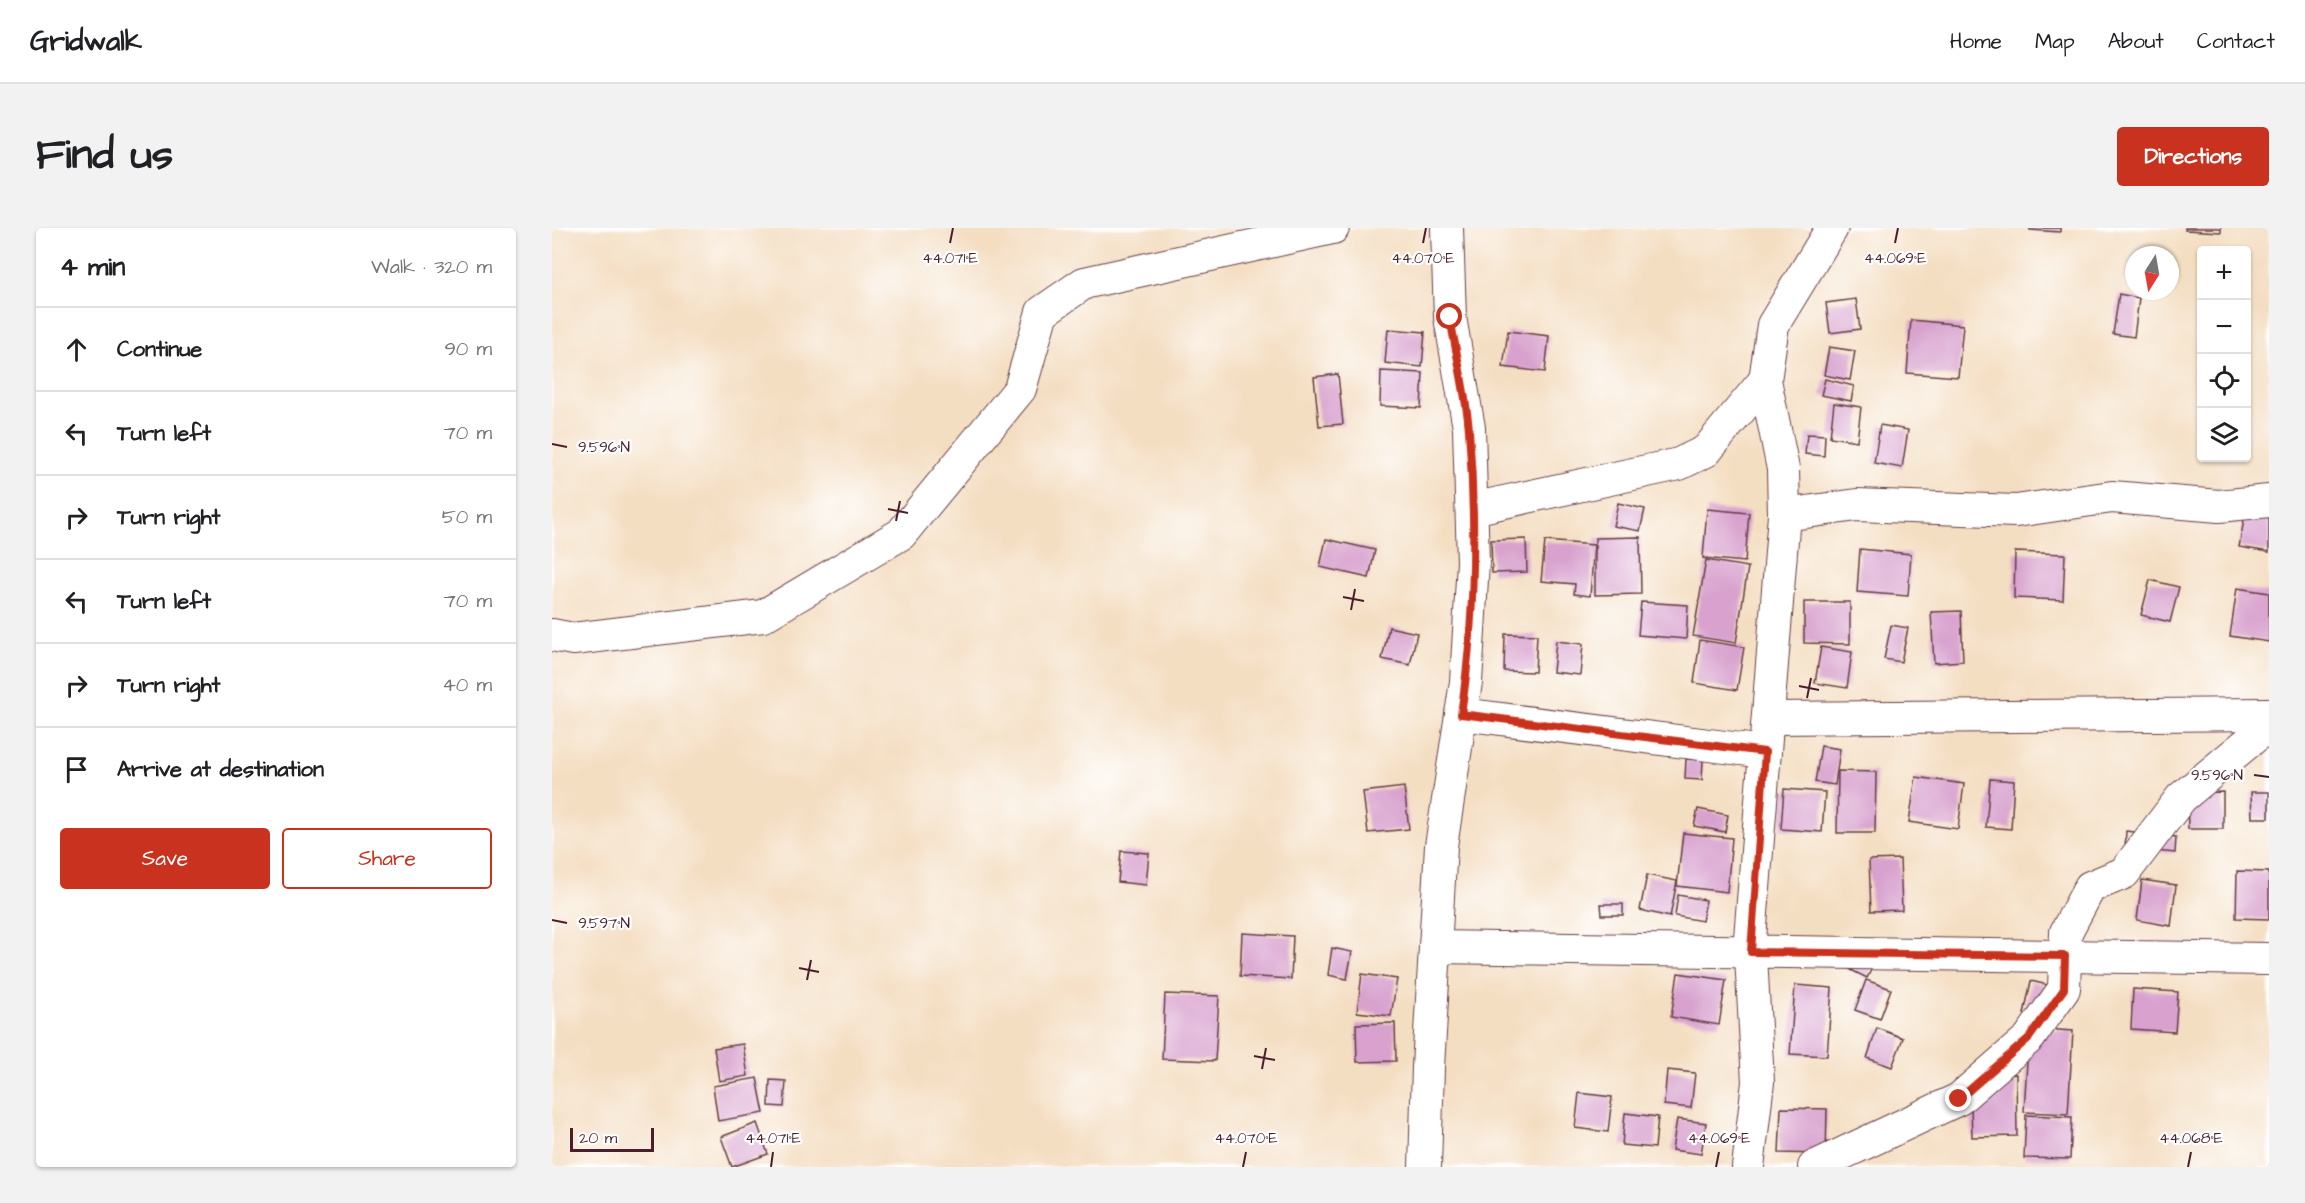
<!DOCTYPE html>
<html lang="en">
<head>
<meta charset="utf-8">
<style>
	:root { --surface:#fff; --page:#f2f2f2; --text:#202124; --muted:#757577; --line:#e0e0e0; --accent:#c8321e }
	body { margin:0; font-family:"Architects Daughter",sans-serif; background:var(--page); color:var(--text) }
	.controls { position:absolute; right:18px; top:18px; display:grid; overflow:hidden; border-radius:6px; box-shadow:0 2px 4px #0004 }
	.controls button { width:54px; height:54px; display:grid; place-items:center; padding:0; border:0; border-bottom:2px solid var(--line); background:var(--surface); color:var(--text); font:30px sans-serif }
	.compass { position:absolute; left:1573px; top:18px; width:54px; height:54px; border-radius:50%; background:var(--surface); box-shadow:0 2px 4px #0004; rotate:191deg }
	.scale { position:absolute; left:18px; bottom:15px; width:84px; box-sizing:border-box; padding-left:6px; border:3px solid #4a1f2b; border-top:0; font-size:16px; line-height:21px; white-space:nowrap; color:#4a1f2b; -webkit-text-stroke:4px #fff; paint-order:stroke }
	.stop { position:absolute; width:18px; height:18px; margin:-14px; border:4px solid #c8321e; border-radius:50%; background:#fff }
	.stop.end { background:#c8321e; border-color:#fff; box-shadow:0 2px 6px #0008 }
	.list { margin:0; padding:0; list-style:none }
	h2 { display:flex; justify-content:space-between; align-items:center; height:78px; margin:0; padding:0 24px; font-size:26px }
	h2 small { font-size:20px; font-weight:400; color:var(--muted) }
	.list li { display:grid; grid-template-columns:39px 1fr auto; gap:18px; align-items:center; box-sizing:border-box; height:84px; padding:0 24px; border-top:2px solid var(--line) }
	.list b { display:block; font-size:22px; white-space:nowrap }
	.list em { font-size:20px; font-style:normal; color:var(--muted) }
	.actions { display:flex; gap:12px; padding:18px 24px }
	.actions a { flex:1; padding:14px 0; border:2px solid var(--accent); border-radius:6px; text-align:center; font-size:21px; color:var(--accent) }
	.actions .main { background:var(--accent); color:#fff }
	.icon { flex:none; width:33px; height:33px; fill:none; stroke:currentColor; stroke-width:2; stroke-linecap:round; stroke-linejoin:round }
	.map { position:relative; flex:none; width:1717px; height:939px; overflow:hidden; border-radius:6px }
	header { display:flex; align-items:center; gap:36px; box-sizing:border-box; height:84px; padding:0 30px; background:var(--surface); border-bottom:2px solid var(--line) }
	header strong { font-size:28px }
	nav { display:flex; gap:33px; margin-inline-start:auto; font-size:21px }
	.intro { display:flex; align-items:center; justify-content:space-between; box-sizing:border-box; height:144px; padding:0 36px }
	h1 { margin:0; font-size:42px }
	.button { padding:15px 27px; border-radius:6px; background:var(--accent); color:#fff; font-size:21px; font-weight:700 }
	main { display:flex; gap:36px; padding:0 36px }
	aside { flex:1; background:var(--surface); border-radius:6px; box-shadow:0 2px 4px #0004 }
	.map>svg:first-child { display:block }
</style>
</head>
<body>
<header>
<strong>Gridwalk</strong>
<nav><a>Home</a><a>Map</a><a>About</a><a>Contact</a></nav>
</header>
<div class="intro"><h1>Find us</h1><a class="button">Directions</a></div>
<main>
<aside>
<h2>4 min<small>Walk · 320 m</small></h2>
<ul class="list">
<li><svg class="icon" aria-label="ahead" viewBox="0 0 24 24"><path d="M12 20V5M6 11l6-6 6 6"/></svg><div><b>Continue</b></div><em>90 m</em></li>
<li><svg class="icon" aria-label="left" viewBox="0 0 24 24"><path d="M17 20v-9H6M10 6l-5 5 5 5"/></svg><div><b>Turn left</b></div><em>70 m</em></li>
<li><svg class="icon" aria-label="right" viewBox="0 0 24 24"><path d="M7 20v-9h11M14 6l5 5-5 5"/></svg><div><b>Turn right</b></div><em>50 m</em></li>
<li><svg class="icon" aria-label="left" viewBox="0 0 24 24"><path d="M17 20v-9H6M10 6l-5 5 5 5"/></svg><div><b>Turn left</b></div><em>70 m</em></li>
<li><svg class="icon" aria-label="right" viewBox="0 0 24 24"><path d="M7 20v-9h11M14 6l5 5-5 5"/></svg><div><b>Turn right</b></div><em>40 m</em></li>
<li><svg class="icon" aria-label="arrive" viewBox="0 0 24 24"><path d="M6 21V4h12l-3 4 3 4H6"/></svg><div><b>Arrive at destination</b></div></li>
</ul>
<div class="actions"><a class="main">Save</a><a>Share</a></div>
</aside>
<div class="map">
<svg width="1717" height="939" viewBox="0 0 1717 939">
	<rect width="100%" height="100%" fill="#fff"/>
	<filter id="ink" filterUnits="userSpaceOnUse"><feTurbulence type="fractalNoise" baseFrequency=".0167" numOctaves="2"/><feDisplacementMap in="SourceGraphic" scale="12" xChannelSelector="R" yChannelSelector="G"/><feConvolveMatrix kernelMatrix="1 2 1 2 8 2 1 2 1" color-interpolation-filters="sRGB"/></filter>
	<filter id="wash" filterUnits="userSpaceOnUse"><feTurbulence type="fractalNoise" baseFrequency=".008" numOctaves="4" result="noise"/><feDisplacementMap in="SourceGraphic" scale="24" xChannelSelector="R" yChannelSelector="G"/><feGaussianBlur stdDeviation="1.35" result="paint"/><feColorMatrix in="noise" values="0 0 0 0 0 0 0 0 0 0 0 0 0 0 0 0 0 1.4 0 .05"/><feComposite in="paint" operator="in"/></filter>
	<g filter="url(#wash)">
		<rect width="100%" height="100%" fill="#f4dec2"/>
		<g id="blocks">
			<g fill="#d8a1ce">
				<polygon points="1478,0 1508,0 1508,4 1478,2"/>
				<polygon points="1633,0 1669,0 1669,4 1633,2"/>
				<polygon points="1567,66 1587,70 1582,109 1561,106"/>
				<polygon points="1304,71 1308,101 1278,105 1274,75"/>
				<polygon points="1359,92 1411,97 1406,149 1355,145"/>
				<polygon points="836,101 873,104 870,139 833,135"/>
				<polygon points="956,103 997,108 993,144 951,139"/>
				<polygon points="1277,119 1303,123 1298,152 1272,147"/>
				<polygon points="829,143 871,145 869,180 828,178"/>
				<polygon points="786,146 791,196 767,198 762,149"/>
				<polygon points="1273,151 1302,158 1299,173 1269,167"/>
				<polygon points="1282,175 1309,179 1305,213 1278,209"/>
				<polygon points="1328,197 1356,202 1350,240 1322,235"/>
				<polygon points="1255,206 1273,207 1272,228 1253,226"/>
				<polygon points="1066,275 1093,281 1088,303 1061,298"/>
				<polygon points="1695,275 1717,279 1717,324 1687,319"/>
				<polygon points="1155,281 1197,285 1193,334 1151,330"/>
				<polygon points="1088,309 1089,366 1043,367 1043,310"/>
				<polygon points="774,311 823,322 817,350 768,339"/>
				<polygon points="974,311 975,344 940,345 939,312"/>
				<polygon points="993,313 1042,317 1038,368 1022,366 1023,356 989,353"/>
				<polygon points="1308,321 1359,326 1356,368 1305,364"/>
				<polygon points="1463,324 1513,326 1511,372 1462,370"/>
				<polygon points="1154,332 1196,339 1184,415 1141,408"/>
				<polygon points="1598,352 1627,359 1618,394 1589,387"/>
				<polygon points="1685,360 1717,365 1717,414 1678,408"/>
				<polygon points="1089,374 1136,377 1134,411 1086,407"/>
				<polygon points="1252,374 1298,374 1298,416 1252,415"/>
				<polygon points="1409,383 1411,433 1382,435 1379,384"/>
				<polygon points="1339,397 1356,400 1349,434 1332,431"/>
				<polygon points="837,399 865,405 858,437 830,431"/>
				<polygon points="953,406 985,407 983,444 952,443"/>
				<polygon points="1148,412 1192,419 1185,462 1142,455"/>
				<polygon points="1004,413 1031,416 1028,447 1001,444"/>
				<polygon points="1269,419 1300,424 1295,460 1263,455"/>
				<polygon points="1269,518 1288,521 1283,557 1263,554"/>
				<polygon points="1134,531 1151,532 1150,552 1133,551"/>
				<polygon points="1286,543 1324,544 1323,605 1285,605"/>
				<polygon points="1364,549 1412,556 1406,601 1357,594"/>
				<polygon points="1438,551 1462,553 1459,601 1434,599"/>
				<polygon points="852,559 857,601 816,605 811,564"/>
				<polygon points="1232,561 1273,564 1270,604 1229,601"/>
				<polygon points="1671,564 1671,601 1636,601 1635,565"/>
				<polygon points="1699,564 1717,564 1717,590 1700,590"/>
				<polygon points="1146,581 1176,587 1173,604 1142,598"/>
				<polygon points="1574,603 1624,609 1623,625 1573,620"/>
				<polygon points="1131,605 1180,610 1175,664 1125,658"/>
				<polygon points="569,623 597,625 594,657 566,654"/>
				<polygon points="1348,631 1350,682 1319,683 1317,632"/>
				<polygon points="1685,643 1717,644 1717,691 1684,690"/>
				<polygon points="1095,647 1125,653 1118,689 1088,682"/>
				<polygon points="1590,652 1624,657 1619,698 1585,692"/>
				<polygon points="1126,667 1154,672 1150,693 1123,688"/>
				<polygon points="1049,676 1071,676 1071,687 1050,687"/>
				<polygon points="690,705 741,708 739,751 688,748"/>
				<polygon points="780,720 800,724 795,751 776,747"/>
				<polygon points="1325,730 1315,750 1291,738"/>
				<polygon points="1126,745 1174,752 1167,797 1119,789"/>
				<polygon points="810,746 845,751 839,788 805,784"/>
				<polygon points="1314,752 1339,761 1328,791 1303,782"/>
				<polygon points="1479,753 1513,761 1506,793 1472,786"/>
				<polygon points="1243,757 1280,760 1275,828 1238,826"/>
				<polygon points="1581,761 1626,764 1623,804 1579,801"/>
				<polygon points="613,766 667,768 663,833 610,831"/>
				<polygon points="843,795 844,833 805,834 804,796"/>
				<polygon points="1325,800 1351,810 1340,839 1315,830"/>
				<polygon points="1477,800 1521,803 1516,886 1472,884"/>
				<polygon points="191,816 196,848 167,853 162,820"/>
				<polygon points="1115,842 1143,845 1139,880 1112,877"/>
				<polygon points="1464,846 1465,908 1420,909 1418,847"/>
				<polygon points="205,850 212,885 166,893 161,858"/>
				<polygon points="218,852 234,853 232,879 217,878"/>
				<polygon points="1027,865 1060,869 1056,904 1023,900"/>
				<polygon points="1229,880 1275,881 1274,926 1227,925"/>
				<polygon points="1073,885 1106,889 1103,920 1070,917"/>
				<polygon points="1474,887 1520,889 1518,931 1472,930"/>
				<polygon points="1125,891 1154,895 1149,926 1120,922"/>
				<polygon points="205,895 216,926 180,939 169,909"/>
			</g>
		</g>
	</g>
	<g filter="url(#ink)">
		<use href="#blocks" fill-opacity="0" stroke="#643c42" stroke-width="1.5"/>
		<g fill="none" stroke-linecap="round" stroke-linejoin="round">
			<g stroke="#643c42" stroke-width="34">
				<g id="minor">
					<polyline points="920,281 1127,236 1154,223 1213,152"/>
					<polyline points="1232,287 1305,277 1464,283 1560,269 1667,278 1717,273"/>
					<polyline points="0,407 21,411 211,388 349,306 468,161 490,84 532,55 781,0"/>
					<polyline points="909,486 1213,524"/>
					<polyline points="1216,490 1717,486"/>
					<polyline points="883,719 1717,731"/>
					<polyline points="873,939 876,839 889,618 914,454 921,334 917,200 898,89 895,0"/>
					<polyline points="1196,939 1206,854 1198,710 1232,287 1231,241 1213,152 1221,97 1280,0"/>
					<polyline points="1262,939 1407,871 1477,810 1512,761 1514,704 1538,659 1572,645 1629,570 1717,497"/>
				</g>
			</g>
			<use href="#minor" stroke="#fff" stroke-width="32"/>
		</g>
	</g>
	<g fill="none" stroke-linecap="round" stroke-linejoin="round" filter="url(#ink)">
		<path stroke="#c8321e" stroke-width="8" d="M898 89C904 126 914 165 917 202 924 296 923 393 909 486L1213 524 1199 724 1513 728 1512 761 1477 810 1407 871"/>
	</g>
	<path fill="none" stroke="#4a1f2b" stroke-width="2" d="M398 15 401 0M871 15 874 0M1343 15 1346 0M0 216 15 219M336 281 356 285M344 293 348 273M791 369 812 373M799 382 803 361M1247 458 1267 462M1255 470 1259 450M1702 547 1717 549M0 692 15 695M247 740 267 744M255 752 259 732M702 828 723 832M710 841 714 820M219 939 221 924M691 939 694 924M1164 939 1167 924M1636 939 1639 924"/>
	<g font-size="15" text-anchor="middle" fill="#4a1f2b" stroke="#fff" stroke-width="4.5" stroke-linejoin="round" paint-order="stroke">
		<text x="398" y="35">44.071°E</text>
		<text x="871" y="35">44.070°E</text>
		<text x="1343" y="35">44.069°E</text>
		<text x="52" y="224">9.596°N</text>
		<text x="1665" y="552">9.596°N</text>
		<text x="52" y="700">9.597°N</text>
		<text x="221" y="915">44.071°E</text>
		<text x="694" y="915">44.070°E</text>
		<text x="1167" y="915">44.069°E</text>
		<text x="1639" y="915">44.068°E</text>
	</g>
</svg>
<div class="controls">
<button>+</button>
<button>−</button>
<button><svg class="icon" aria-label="locate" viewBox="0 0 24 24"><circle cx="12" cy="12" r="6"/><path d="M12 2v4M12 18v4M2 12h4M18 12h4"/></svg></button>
<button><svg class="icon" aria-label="layers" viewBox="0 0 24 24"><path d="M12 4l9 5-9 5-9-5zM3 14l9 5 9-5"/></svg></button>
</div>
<svg class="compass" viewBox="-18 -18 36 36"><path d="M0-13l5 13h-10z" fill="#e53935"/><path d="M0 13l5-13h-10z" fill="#757577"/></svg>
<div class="scale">20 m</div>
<div class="stop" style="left:898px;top:89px"></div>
<div class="stop end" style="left:1407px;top:871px"></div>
</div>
</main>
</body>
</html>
